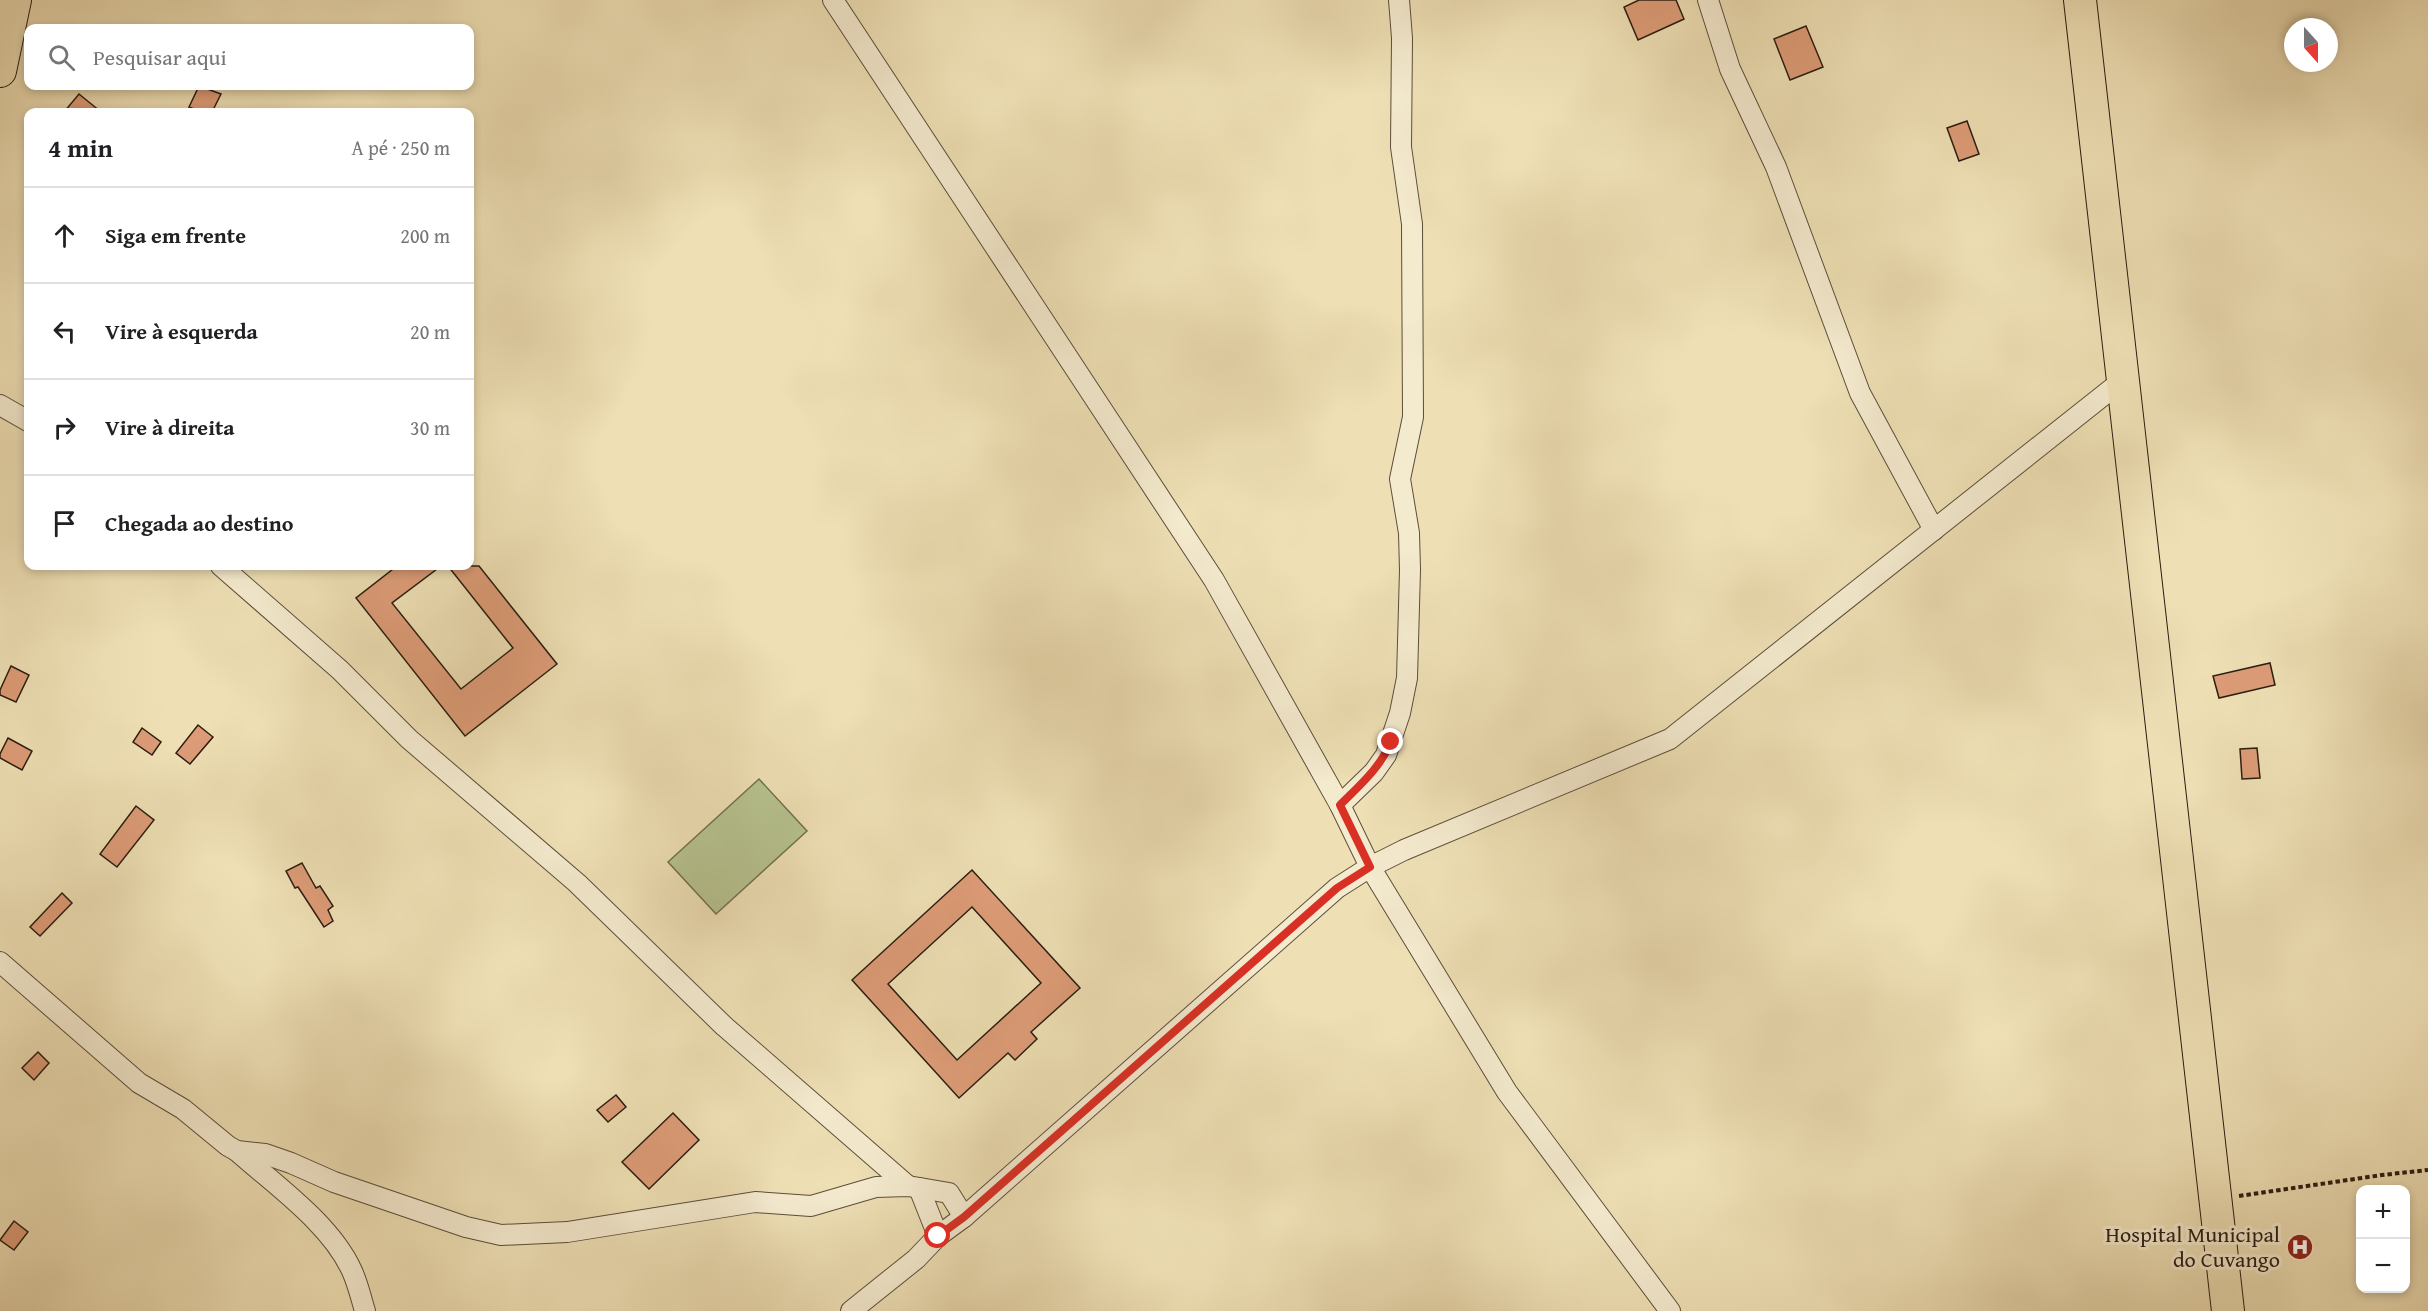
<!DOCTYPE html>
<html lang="pt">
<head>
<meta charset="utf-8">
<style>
	:root { --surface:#fff; --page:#f2f2f2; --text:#202124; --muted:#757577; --line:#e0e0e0 }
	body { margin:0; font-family:"Gentium Book Plus",serif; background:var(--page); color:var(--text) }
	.controls { position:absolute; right:18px; bottom:18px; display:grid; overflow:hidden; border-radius:12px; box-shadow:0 3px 9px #0003 }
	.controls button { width:54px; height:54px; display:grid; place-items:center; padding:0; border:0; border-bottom:2px solid var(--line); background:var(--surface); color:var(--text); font:30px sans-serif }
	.compass { position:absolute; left:2284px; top:18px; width:54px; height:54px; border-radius:50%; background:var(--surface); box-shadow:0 3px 9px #0003; rotate:159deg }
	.stop { position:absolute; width:18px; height:18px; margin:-14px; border:4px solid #d93025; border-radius:50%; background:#fff }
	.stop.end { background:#d93025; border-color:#fff; box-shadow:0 2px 6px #0008 }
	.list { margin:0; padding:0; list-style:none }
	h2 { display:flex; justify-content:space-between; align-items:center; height:78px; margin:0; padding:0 24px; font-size:26px }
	h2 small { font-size:20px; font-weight:400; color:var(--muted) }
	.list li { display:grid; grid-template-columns:39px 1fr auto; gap:18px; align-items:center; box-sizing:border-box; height:96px; padding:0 24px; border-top:2px solid var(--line) }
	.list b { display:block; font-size:22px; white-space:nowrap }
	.list em { font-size:20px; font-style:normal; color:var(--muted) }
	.icon { flex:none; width:33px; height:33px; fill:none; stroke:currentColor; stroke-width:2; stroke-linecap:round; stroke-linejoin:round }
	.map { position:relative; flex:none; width:2428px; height:1311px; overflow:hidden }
	.search { position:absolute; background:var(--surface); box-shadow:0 3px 9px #0003; left:24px; top:24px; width:450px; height:66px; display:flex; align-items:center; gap:15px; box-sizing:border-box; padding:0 21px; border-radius:12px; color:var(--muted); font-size:22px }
	.panel { position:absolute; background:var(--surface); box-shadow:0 3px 9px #0003; left:24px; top:108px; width:450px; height:462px; border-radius:12px }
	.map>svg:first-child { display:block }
</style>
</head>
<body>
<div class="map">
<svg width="2428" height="1311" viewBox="0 0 2428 1311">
	<rect width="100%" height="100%" fill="#eedfb4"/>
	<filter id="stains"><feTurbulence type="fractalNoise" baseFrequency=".00333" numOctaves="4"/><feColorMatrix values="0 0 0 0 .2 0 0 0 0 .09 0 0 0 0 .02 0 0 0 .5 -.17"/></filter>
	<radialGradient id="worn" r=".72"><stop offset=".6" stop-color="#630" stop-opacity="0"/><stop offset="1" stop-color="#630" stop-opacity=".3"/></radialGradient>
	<polygon fill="#b6c28f" stroke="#707050" stroke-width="1.5" points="759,779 807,831 716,914 668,862"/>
	<g fill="#dd9c77" stroke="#2a1d11" stroke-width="1.5" fill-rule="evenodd">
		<polygon points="1639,0 1676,0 1684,19 1638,40 1624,7"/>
		<polygon points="1806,26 1823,67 1790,80 1774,39"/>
		<polygon points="199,86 221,94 212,112 201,112 189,107"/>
		<polygon points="79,94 101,112 64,112"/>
		<polygon points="1967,121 1979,154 1959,161 1947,128"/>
		<polygon points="397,566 441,566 392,603 461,689 513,648 448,566 479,566 557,664 465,736 356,598"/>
		<polygon points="2270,663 2275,685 2219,698 2213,676"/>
		<polygon points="11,666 29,675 16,702 0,695 0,690"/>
		<polygon points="198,725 213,737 190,764 176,753"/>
		<polygon points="142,728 161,742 152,755 133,742"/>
		<polygon points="8,738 32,751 22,770 0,758 0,754"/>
		<polygon points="2257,748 2260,778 2242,779 2240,749"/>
		<polygon points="136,806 154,820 117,867 100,854"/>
		<polygon points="302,863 316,888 320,886 333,906 328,910 333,921 324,927 298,887 295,888 286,871"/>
		<path d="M972 870 1080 988 1031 1032 1037 1039 1015 1060 1008 1053 959 1098 852 980ZM972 907 1041 983 957 1060 888 984Z"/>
		<polygon points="62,893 72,903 40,936 30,927"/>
		<polygon points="38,1052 49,1063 34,1080 22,1068"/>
		<polygon points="616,1095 626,1107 608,1122 597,1110"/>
		<polygon points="673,1113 699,1140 649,1189 622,1162"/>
		<polygon points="14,1221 28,1232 14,1250 0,1240"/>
	</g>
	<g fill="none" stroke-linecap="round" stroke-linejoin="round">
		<g stroke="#5b4e3a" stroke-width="22">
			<g id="street">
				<polyline points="833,0 1214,580 1340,805 1370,867 1507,1092 1670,1311"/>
				<polyline points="1708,0 1730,69 1776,167 1860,393 1934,530"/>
				<polyline points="0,405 28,421"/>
				<polyline points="221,566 340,670 409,739 577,883 724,1026 908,1186"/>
				<polyline points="1340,805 1374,772 1386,755 1400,713 1407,678 1410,570 1409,533 1400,479 1413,417 1412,224 1401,147 1402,38 1399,0"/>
				<polyline points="0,962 139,1083 183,1109 228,1146 237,1151 265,1154 291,1163 334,1182 466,1227 501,1235 567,1232 755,1202 811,1206 876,1187 908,1186 949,1193 964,1217"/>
				<path d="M237 1151C275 1185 331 1224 352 1271 358 1284 361 1298 365 1311"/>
				<polyline points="919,1188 938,1236"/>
				<polyline points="851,1311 916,1259 938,1236 964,1217 1337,888 1370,867 1404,850 1670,739 2124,379"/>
			</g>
		</g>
		<g stroke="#2a1d11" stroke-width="34">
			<g id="primary">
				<polyline points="2080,0 2228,1311"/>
				<polyline points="0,71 15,0"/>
			</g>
		</g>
		<polyline stroke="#2a1d11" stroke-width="4" stroke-dasharray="4.5 3" stroke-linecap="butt" points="2239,1196 2382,1175 2428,1170"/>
		<use href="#street" stroke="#f4eace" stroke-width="20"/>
		<use href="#primary" stroke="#eedfb4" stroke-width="32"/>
	</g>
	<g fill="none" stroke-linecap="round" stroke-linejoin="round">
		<path stroke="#d93025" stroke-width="8" d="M938 1236 964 1217 1337 888 1370 867 1340 805C1359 786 1380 768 1391 742"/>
	</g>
	<defs>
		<g id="hospital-disc" transform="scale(1.35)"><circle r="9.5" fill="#8f2418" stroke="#f4eace"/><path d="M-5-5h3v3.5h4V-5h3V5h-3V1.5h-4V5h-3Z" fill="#fff"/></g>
	</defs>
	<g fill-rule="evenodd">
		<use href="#hospital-disc" x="2300" y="1247"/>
	</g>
	<g text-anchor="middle" stroke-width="6" stroke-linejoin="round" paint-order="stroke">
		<g font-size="22" fill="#2a1d11" stroke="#f4eace" text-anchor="end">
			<text x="2280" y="1242">Hospital Municipal<tspan x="2280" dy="25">do Cuvango</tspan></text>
		</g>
	</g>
	<rect width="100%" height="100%" filter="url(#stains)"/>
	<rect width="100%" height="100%" fill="url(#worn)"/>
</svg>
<div class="controls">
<button>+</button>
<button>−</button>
</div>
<svg class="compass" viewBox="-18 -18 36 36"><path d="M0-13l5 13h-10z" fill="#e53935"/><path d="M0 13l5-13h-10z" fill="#757577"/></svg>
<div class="stop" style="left:938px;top:1236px"></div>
<div class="stop end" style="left:1391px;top:742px"></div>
<div class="search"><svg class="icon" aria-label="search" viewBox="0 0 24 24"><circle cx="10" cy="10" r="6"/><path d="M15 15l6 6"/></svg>Pesquisar aqui</div>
<section class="panel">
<h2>4 min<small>A pé · 250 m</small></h2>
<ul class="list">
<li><svg class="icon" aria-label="ahead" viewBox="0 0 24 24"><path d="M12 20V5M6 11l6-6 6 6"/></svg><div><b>Siga em frente</b></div><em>200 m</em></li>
<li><svg class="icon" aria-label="left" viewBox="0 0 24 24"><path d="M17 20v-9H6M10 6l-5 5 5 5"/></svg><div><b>Vire à esquerda</b></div><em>20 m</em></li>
<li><svg class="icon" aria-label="right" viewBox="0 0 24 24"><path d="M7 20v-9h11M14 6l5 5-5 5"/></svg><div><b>Vire à direita</b></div><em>30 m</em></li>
<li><svg class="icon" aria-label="arrive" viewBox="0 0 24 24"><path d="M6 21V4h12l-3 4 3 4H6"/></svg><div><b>Chegada ao destino</b></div></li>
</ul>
</section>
</div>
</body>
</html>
